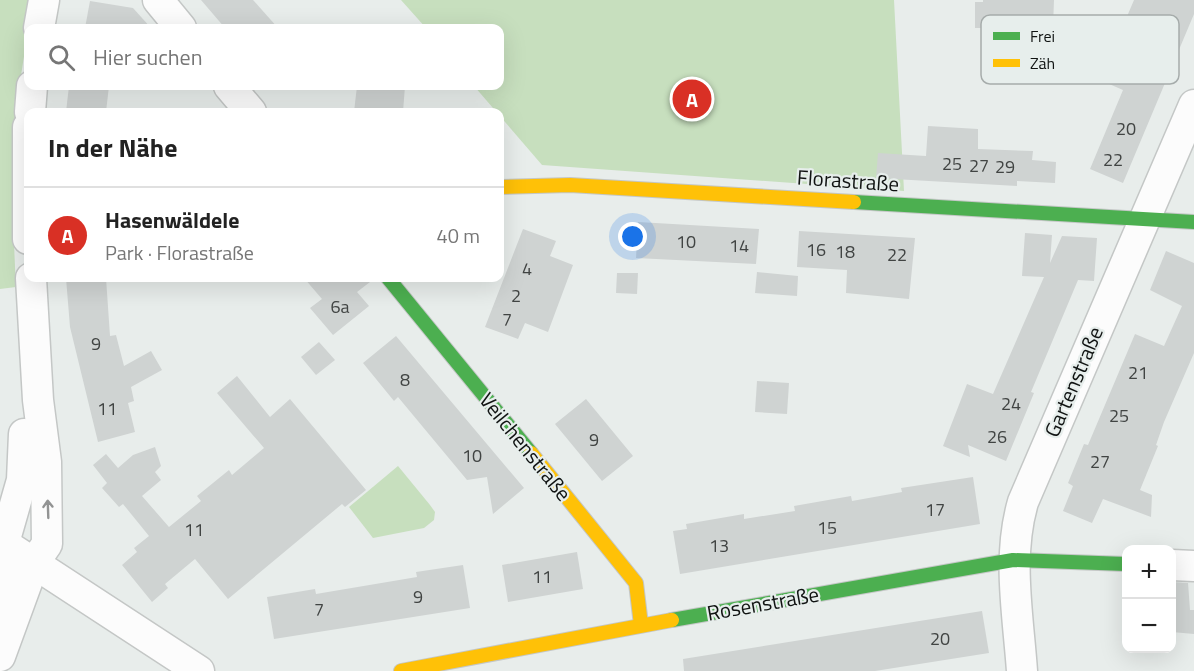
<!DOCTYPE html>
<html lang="de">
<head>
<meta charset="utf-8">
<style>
	:root { --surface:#fff; --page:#f2f2f2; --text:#222; --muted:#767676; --line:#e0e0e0; --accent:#d93025 }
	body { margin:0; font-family:"Titillium Web",sans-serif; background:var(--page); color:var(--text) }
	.controls { position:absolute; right:18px; bottom:18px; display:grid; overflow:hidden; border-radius:12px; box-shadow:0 6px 24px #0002 }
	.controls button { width:54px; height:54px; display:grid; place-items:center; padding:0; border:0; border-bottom:2px solid var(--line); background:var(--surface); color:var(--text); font:30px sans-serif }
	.you { position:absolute; left:633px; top:237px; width:21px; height:21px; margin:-15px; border:4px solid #fff; border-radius:50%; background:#1a73e8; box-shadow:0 0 0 9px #1a73e833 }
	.badge { display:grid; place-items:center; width:39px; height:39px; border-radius:50%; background:var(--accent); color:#fff; font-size:20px; font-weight:700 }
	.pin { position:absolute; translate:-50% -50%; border:3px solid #fff; box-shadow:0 2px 6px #0006 }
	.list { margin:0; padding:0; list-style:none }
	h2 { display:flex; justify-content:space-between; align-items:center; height:78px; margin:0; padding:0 24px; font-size:26px }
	h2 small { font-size:20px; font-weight:400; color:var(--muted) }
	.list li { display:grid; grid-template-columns:39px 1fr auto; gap:18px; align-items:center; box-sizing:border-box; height:96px; padding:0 24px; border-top:2px solid var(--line) }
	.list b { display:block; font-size:22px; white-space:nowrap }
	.list p { margin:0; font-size:20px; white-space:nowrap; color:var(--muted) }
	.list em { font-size:20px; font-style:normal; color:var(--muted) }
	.icon { flex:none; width:33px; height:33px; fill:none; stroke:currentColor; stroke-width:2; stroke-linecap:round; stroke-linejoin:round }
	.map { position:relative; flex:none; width:1194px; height:671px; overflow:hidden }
	.search { position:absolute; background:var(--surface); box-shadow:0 6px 24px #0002; left:24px; top:24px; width:480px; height:66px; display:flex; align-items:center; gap:15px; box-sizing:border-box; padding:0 21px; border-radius:12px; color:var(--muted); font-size:22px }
	.panel { position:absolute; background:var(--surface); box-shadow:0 6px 24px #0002; left:24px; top:108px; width:480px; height:174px; border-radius:12px }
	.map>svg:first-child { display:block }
</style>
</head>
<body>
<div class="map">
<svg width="1194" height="671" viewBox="0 0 1194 671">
	<rect width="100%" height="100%" fill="#e8edeb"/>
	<g fill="#c7dfbe">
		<path d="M0 0H37C11 87 11 197 16 287L0 289Z"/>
		<polygon points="401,0 894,0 904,191 542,165 474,86 500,86 500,28 426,28"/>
		<polygon points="398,466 430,505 435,512 434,520 424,528 373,538 349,507"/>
	</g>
	<g fill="#cfd3d2">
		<polygon points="201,0 253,0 278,28 225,28"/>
		<polygon points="983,0 1054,0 1053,27 1045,27 1045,40 1026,40 1025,64 999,64 1000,57 986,56 987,28 975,28 975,2 983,2"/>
		<polygon points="1134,0 1194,0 1194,14 1123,183 1090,169 1123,90 1100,80"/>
		<polygon points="90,1 133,8 151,28 85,28"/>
		<polygon points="69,86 109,86 106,112 66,112"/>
		<polygon points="357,86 405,86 403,112 354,112"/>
		<polygon points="928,126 978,129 978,149 1033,151 1032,160 1056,162 1055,183 1017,181 1017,186 876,178 878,153 926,156"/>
		<polygon points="638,222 759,229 756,264 636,258"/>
		<polygon points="523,229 556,241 550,256 573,265 548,332 525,323 518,339 485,327"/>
		<polygon points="799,231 915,238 909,299 846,293 847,270 797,267"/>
		<polygon points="1025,233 1052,235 1050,263 1062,236 1097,238 1094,281 1078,280 1031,392 1034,393 1006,461 968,445 970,457 943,446 967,384 993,394 1044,277 1022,276"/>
		<polygon points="1166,251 1194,263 1194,353 1164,422 1156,445 1158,446 1140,490 1152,495 1151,517 1103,499 1092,523 1063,511 1073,486 1068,483 1084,444 1088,445 1135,334 1164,346 1182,306 1150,290"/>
		<polygon points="757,272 798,276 797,296 755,293"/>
		<polygon points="617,273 638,273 637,294 616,293"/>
		<polygon points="66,278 106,278 110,336 116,335 124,366 151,351 162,370 131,387 134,401 128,403 135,432 98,442 70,327"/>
		<polygon points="304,278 370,278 370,282 357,292 369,306 333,335 310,308 322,299"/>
		<polygon points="396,336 524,488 493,514 487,477 467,480 398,397 394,401 363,363"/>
		<polygon points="319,342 335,360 316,375 301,357"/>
		<polygon points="237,376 270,417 290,399 366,490 345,507 342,504 228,599 195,559 165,584 168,588 152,602 122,565 137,552 134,548 149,536 123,504 119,507 102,488 107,483 93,465 106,454 118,468 133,455 155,447 161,466 155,472 161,480 142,496 169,527 201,501 197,496 229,470 232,475 264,448 217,393"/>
		<polygon points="757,381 789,383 787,414 755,412"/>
		<polygon points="586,399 633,456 602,481 555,424"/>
		<polygon points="973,477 980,524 680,574 673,531 687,529 686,524 744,514 744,519 795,511 794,506 851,496 852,501 902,492 901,488"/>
		<polygon points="577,552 583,589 508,602 502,565"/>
		<polygon points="463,565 470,608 274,639 267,597 315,589 316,594 417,577 416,572"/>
		<polygon points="1172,582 1188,583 1190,610 1194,610 1194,634 1172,632"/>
		<polygon points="982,611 989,653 875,671 684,671 683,659"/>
	</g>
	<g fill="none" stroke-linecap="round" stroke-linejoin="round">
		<g stroke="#c4c7c6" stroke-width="33">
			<g id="street">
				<polyline points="158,0 181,28"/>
				<polyline points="39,28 44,0"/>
				<polyline points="229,86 251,112"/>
				<polyline points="30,112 32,86"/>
				<polyline points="28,127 28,239"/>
				<polyline points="0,541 199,671"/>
				<polyline points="1172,565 1194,566"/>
				<polyline points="12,615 4,543 22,480 24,434"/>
				<polyline points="0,656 34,563 47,544 46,462 38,400 31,278"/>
				<path d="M1022 671C1018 614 1007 557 1023 502L1194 105"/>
			</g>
		</g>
		<g stroke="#c4c7c6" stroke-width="16">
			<g id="fast">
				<polyline points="854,202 1194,222"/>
				<polyline points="388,278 531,453"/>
				<polyline points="672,620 1013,560 1126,564"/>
			</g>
		</g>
		<g stroke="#c4c7c6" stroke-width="16">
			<g id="slow">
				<polyline points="500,187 570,185 854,202"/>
				<polyline points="531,453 636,583 641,625"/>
				<polyline points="401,671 672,620"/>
			</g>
		</g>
		<use href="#street" stroke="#fcfcfc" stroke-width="30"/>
		<use href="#fast" stroke="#4caf50" stroke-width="14"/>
		<use href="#slow" stroke="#ffc107" stroke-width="14"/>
	</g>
	<defs><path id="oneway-shaft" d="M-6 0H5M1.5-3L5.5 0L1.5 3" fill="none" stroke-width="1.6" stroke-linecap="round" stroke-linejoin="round" transform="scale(1.5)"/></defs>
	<use stroke="#929393" href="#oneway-shaft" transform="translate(48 509) rotate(-92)"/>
	<g text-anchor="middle" stroke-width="4.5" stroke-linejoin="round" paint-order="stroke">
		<g font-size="18" fill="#414443">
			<text x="1126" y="135">20</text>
			<text x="1113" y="166">22</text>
			<text x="952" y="170">25</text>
			<text x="979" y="172">27</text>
			<text x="1005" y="173">29</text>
			<text x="686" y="248">10</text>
			<text x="739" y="252">14</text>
			<text x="816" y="256">16</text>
			<text x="845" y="258">18</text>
			<text x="897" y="261">22</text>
			<text x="527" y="275">4</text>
			<text x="516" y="302">2</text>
			<text x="340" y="313">6a</text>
			<text x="507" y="326">7</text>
			<text x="96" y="350">9</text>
			<text x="1138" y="379">21</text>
			<text x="405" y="386">8</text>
			<text x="1011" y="410">24</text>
			<text x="107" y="415">11</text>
			<text x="1119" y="422">25</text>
			<text x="997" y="443">26</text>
			<text x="594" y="446">9</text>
			<text x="472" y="462">10</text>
			<text x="1100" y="468">27</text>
			<text x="935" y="516">17</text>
			<text x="827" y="534">15</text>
			<text x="194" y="536">11</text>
			<text x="719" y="552">13</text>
			<text x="542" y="583">11</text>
			<text x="418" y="603">9</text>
			<text x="319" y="616">7</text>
			<text x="940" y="645">20</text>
		</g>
		<g font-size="21" fill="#101312" stroke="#e7eeec">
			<text transform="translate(848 181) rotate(4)" y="7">Florastraße</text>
			<text transform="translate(1074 382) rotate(-67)" y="7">Gartenstraße</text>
			<text transform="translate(525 447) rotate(51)" y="7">Veilchenstraße</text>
			<text transform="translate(763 604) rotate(-10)" y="7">Rosenstraße</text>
		</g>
	</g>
	<rect x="981" y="15" width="198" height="69" rx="9" fill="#e7eeec" stroke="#a6acab" stroke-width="1.5"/>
	<rect x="993" y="32" width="27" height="8" fill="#4caf50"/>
	<rect x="993" y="59" width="27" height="8" fill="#ffc107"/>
	<g font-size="16" fill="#101312">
		<text x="1030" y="42">Frei</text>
		<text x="1030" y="69">Zäh</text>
	</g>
</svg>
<div class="controls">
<button>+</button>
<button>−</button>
</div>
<div class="you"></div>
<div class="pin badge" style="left:692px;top:99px">A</div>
<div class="search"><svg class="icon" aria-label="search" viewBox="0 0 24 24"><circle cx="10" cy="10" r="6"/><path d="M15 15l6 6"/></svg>Hier suchen</div>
<section class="panel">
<h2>In der Nähe<small></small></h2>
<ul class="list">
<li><span class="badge">A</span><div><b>Hasenwäldele</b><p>Park · Florastraße</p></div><em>40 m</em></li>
</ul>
</section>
</div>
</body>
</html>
